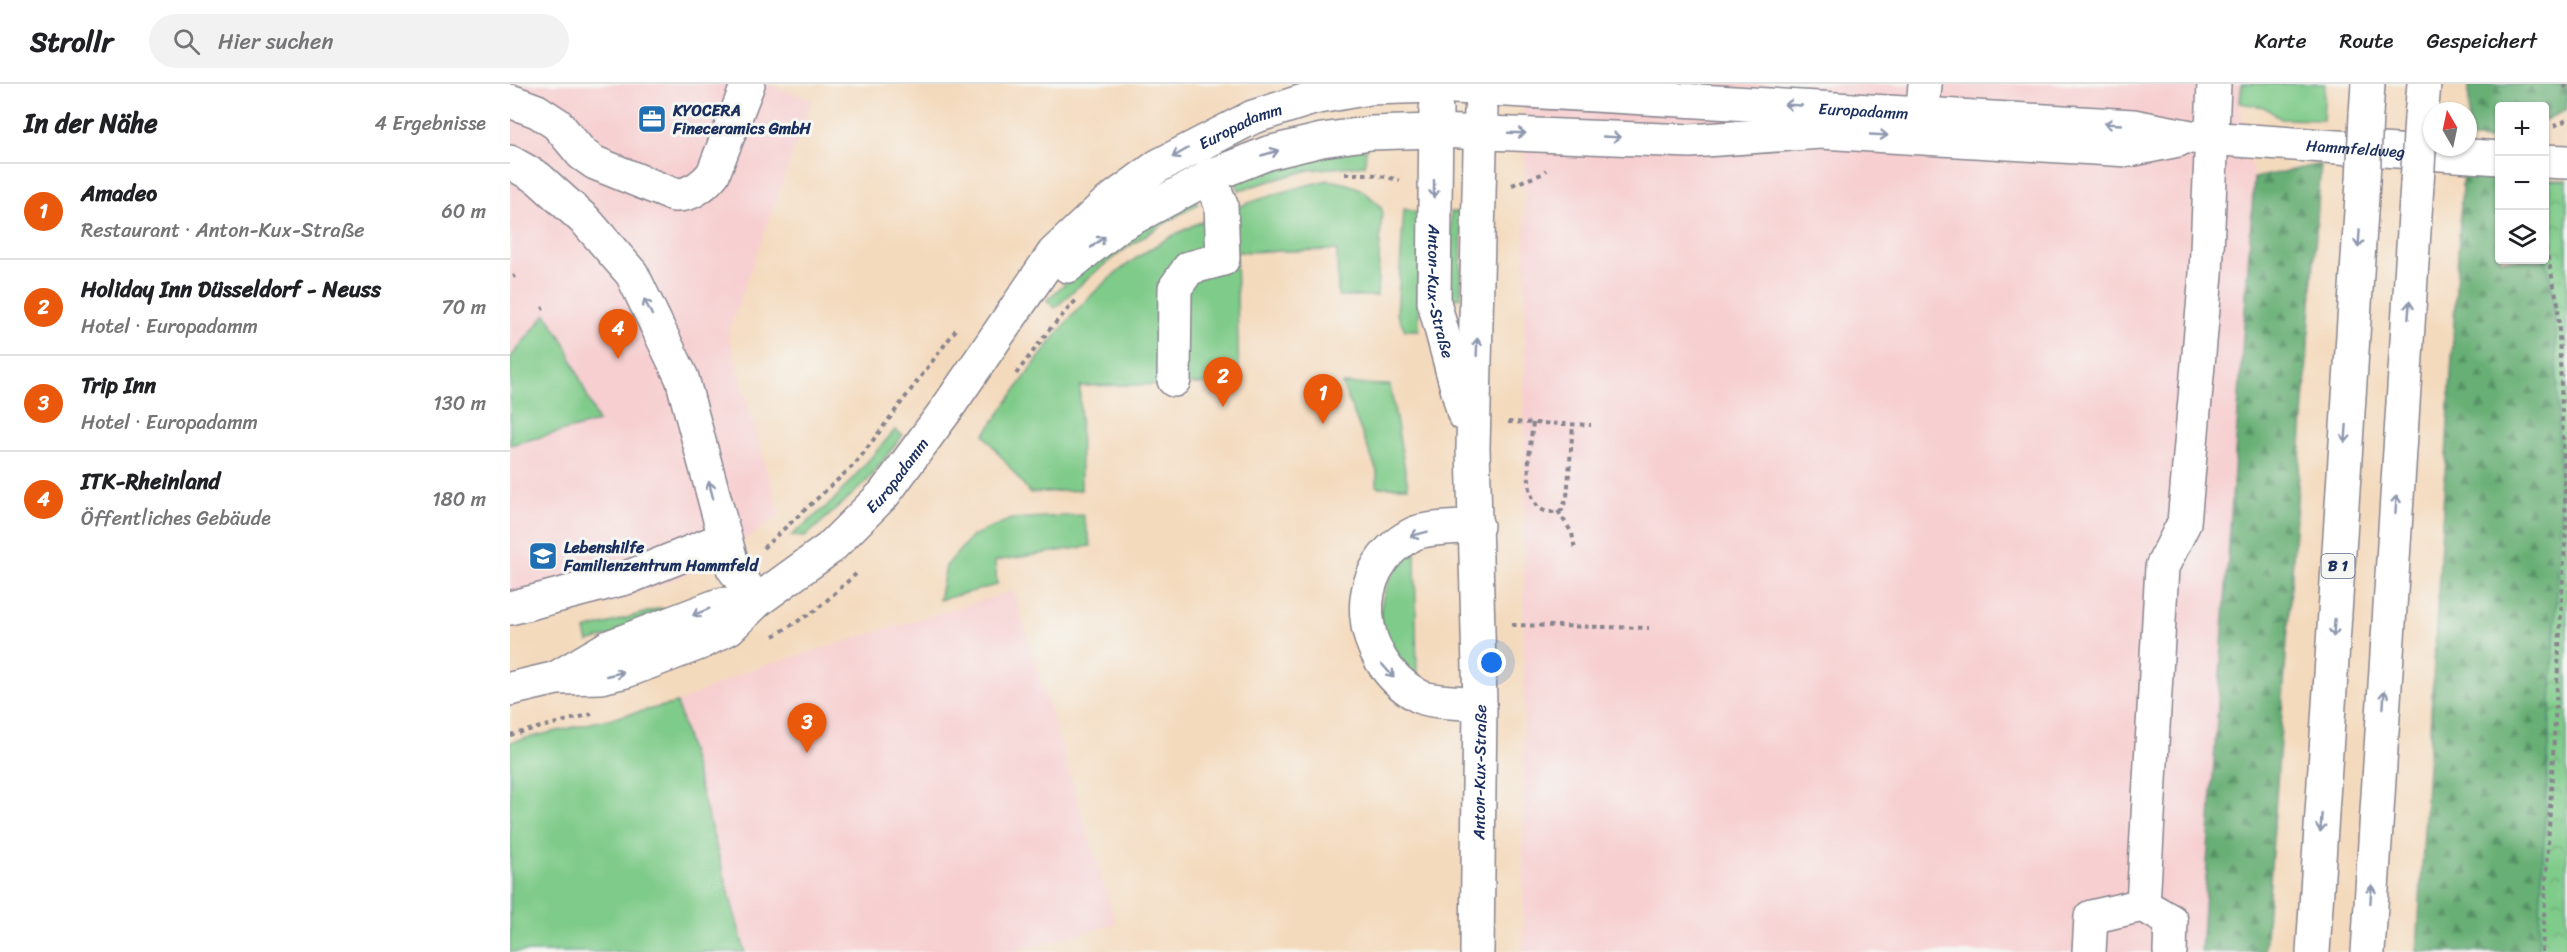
<!DOCTYPE html>
<html lang="de">
<head>
<meta charset="utf-8">
<style>
	:root { --surface:#fff; --page:#f2f2f2; --text:#202124; --muted:#757577; --line:#e0e0e0; --accent:#ea580c }
	body { margin:0; font-family:Sriracha,sans-serif; background:var(--page); color:var(--text) }
	.controls { position:absolute; right:18px; top:18px; display:grid; overflow:hidden; border-radius:6px; box-shadow:0 2px 4px #0004 }
	.controls button { width:54px; height:54px; display:grid; place-items:center; padding:0; border:0; border-bottom:2px solid var(--line); background:var(--surface); color:var(--text); font:30px sans-serif }
	.compass { position:absolute; left:1913px; top:18px; width:54px; height:54px; border-radius:50%; background:var(--surface); box-shadow:0 2px 4px #0004; rotate:351deg }
	.you { position:absolute; left:982px; top:579px; width:21px; height:21px; margin:-15px; border:4px solid #fff; border-radius:50%; background:#1a73e8; box-shadow:0 0 0 9px #1a73e833 }
	.badge { display:grid; place-items:center; width:39px; height:39px; border-radius:50%; background:var(--accent); color:#fff; font-size:20px; font-weight:700 }
	.pin { position:absolute; translate:-50% -50px; filter:drop-shadow(0 2px 3px #0008) }
	.pin::after { content:''; position:absolute; top:32px; width:21px; height:18px; background:inherit; clip-path:polygon(0 0,100% 0,50% 100%) }
	.list { margin:0; padding:0; list-style:none }
	h2 { display:flex; justify-content:space-between; align-items:center; height:78px; margin:0; padding:0 24px; font-size:26px }
	h2 small { font-size:20px; font-weight:400; color:var(--muted) }
	.list li { display:grid; grid-template-columns:39px 1fr auto; gap:18px; align-items:center; box-sizing:border-box; height:96px; padding:0 24px; border-top:2px solid var(--line) }
	.list b { display:block; font-size:22px; white-space:nowrap }
	.list p { margin:0; font-size:20px; white-space:nowrap; color:var(--muted) }
	.list em { font-size:20px; font-style:normal; color:var(--muted) }
	.icon { flex:none; width:33px; height:33px; fill:none; stroke:currentColor; stroke-width:2; stroke-linecap:round; stroke-linejoin:round }
	.map { position:relative; flex:none; width:2057px; height:868px; overflow:hidden }
	header { display:flex; align-items:center; gap:36px; box-sizing:border-box; height:84px; padding:0 30px; background:var(--surface); border-bottom:2px solid var(--line) }
	header strong { font-size:28px }
	nav { display:flex; gap:33px; margin-inline-start:auto; font-size:21px }
	.search { width:420px; height:54px; background:var(--page); display:flex; align-items:center; gap:15px; box-sizing:border-box; padding:0 21px; border-radius:33px; color:var(--muted); font-size:22px }
	main { display:flex }
	aside { flex:1; background:var(--surface) }
	.map>svg:first-child { display:block }
</style>
</head>
<body>
<header>
<strong>Strollr</strong>
<div class="search"><svg class="icon" aria-label="search" viewBox="0 0 24 24"><circle cx="10" cy="10" r="6"/><path d="M15 15l6 6"/></svg>Hier suchen</div>
<nav><a>Karte</a><a>Route</a><a>Gespeichert</a></nav>
</header>
<main>
<aside>
<h2>In der Nähe<small>4 Ergebnisse</small></h2>
<ul class="list">
<li><span class="badge">1</span><div><b>Amadeo</b><p>Restaurant · Anton-Kux-Straße</p></div><em>60 m</em></li>
<li><span class="badge">2</span><div><b>Holiday Inn Düsseldorf - Neuss</b><p>Hotel · Europadamm</p></div><em>70 m</em></li>
<li><span class="badge">3</span><div><b>Trip Inn</b><p>Hotel · Europadamm</p></div><em>130 m</em></li>
<li><span class="badge">4</span><div><b>ITK-Rheinland</b><p>Öffentliches Gebäude</p></div><em>180 m</em></li>
</ul>
</aside>
<div class="map">
<svg width="2057" height="868" viewBox="0 0 2057 868">
	<defs>
		<pattern id="forest-firs" width="22" height="20" patternUnits="userSpaceOnUse" patternTransform="scale(1.5)"><rect width="22" height="20" fill="#67af75"/><path d="M5 1l3.5 6h-7zM16 11l3.5 6h-7z" fill="#548f63"/></pattern>
		<pattern id="park-crowns" width="20" height="18" patternUnits="userSpaceOnUse" patternTransform="scale(1.5)"><rect width="20" height="18" fill="#7fcb89"/><path d="M2 6a3 3 0 1 1 6 0M12 15a3 3 0 1 1 6 0" fill="none" stroke="#67a573"/></pattern>
	</defs>
	<rect width="100%" height="100%" fill="#f6f6f2"/>
	<filter id="ink" filterUnits="userSpaceOnUse"><feTurbulence type="fractalNoise" baseFrequency=".0167" numOctaves="2"/><feDisplacementMap in="SourceGraphic" scale="12" xChannelSelector="R" yChannelSelector="G"/><feConvolveMatrix kernelMatrix="1 2 1 2 8 2 1 2 1" color-interpolation-filters="sRGB"/></filter>
	<filter id="wash" filterUnits="userSpaceOnUse"><feTurbulence type="fractalNoise" baseFrequency=".008" numOctaves="4" result="noise"/><feDisplacementMap in="SourceGraphic" scale="24" xChannelSelector="R" yChannelSelector="G"/><feGaussianBlur stdDeviation="1.35" result="paint"/><feColorMatrix in="noise" values="0 0 0 0 0 0 0 0 0 0 0 0 0 0 0 0 0 1.4 0 .05"/><feComposite in="paint" operator="in"/></filter>
	<g filter="url(#wash)">
		<rect width="100%" height="100%" fill="#f4dabd"/>
		<g fill="#f7cfd0">
			<polygon points="0,0 255,0 302,15 218,250 270,432 206,476 159,498 102,518 0,544"/>
			<polygon points="1012,0 1732,0 1730,19 1744,94 1691,868 1013,868 1015,118"/>
			<polygon points="503,507 606,840 503,868 235,868 167,619 237,587"/>
		</g>
		<g fill="#7fcb89" stroke="#4d7d74" stroke-width="1.5">
			<polygon points="1732,0 1815,0 1813,36 1771,35 1754,23 1730,19"/>
			<polygon points="856,64 855,81 799,86 729,106 724,95 761,82"/>
			<path d="M818 96C845 100 855 105 872 125L867 212H828L827 166 726 168 729 299 570 302 571 406 520 409 474 351C505 308 534 263 570 223 636 151 726 118 818 96Z"/>
			<path d="M682 110 688 120C632 151 592 179 545 224L537 216 576 180Z"/>
			<polygon points="894,125 909,129 909,246 895,246 887,230"/>
			<polygon points="941,128 952,128 951,214 940,214"/>
			<polygon points="36,230 55,259 88,338 0,361 0,274"/>
			<polygon points="832,300 880,301 898,403 867,403 867,387"/>
			<polygon points="385,346 393,351 357,397 295,453 281,452 323,417"/>
			<polygon points="573,431 581,462 485,477 487,501 429,516 436,482 462,452 501,435"/>
			<path d="M905 466 907 598C898 586 880 571 875 558 862 524 878 486 905 466Z"/>
			<polygon points="151,524 154,535 78,558 75,546"/>
			<polygon points="167,619 235,868 0,868 0,658"/>
		</g>
		<g fill="url(#forest-firs)" stroke="#416f6a" stroke-width="1.5">
			<polygon points="1959,0 2057,0 2057,26 2035,36 2034,22 1990,22 1989,56 1958,55"/>
			<polygon points="1811,80 1755,868 1691,868 1744,94"/>
			<polygon points="1953,84 1989,85 1990,176 2034,176 2035,167 2045,218 2051,433 2028,868 1907,868"/>
		</g>
		<polygon fill="url(#park-crowns)" stroke="#4d7d74" stroke-width="1.5" points="2034,96 2057,96 2057,868 2028,868 2051,433 2045,218 2035,167"/>
	</g>
	<g filter="url(#ink)">
		<g fill="none" stroke-linecap="round" stroke-linejoin="round">
			<g stroke="#88848e" stroke-width="36">
				<g id="minor">
					<path d="M0 17 27 27 47 40 72 70 85 79 164 111C180 112 193 102 203 90L238 0"/>
					<path id="s1" d="M926 25 924 218 954 330"/>
					<polyline points="1411,49 1415,0"/>
					<polyline points="2034,77 2057,78"/>
					<polyline points="0,78 28,94 76,137 122,190 172,294 223,484 247,517"/>
					<polyline points="558,182 608,142 705,90 758,69 812,56 861,49 925,47 1180,57 1311,48 1619,66 1668,56"/>
					<polyline points="664,296 665,204 679,184 713,175 711,121 699,92"/>
					<path d="M967 442C951 444 917 443 903 450 835 485 846 576 907 611 919 619 954 618 970 620"/>
					<polyline points="0,524 119,493 213,455"/>
					<polyline points="48,593 99,563 209,521 247,517"/>
					<path id="s2" d="M0 605 47 594 91 593 116 587 190 559 219 544 247 517 320 464 374 410 436 326 544 169 596 120 648 82 743 33 803 14 859 4 927 2 1623 42 1681 53 1990 74"/>
					<polyline points="1633,821 1652,483 1674,439 1696,190 1704,0"/>
					<path id="s3" d="M967 868 970 620 963 364 971 26"/>
					<polyline points="1579,868 1581,833 1633,821 1661,837 1660,868"/>
				</g>
			</g>
			<g stroke="#88848e" stroke-width="36">
				<g id="highway">
					<polyline points="1856,30 1858,0"/>
					<polyline points="1911,33 1914,0"/>
					<polyline points="1803,868 1853,97"/>
					<polyline points="1858,868 1907,100"/>
				</g>
			</g>
			<g stroke="#88848e" stroke-width="4" stroke-dasharray="4.5 4.5" stroke-linecap="butt">
				<polyline points="2054,0 2057,6"/>
				<polyline points="2044,42 2057,36"/>
				<polyline points="835,90 860,90 890,96"/>
				<polyline points="1002,101 1032,90 1036,86"/>
				<polyline points="3,193 5,192"/>
				<polyline points="32,225 34,224"/>
				<polyline points="506,290 540,245 568,214"/>
				<polyline points="998,338 1081,341"/>
				<path d="M1023 339C1020 364 1006 441 1052 426L1057 413 1063 341"/>
				<polyline points="1048,427 1062,449 1065,466"/>
				<polyline points="253,464 346,379 448,243"/>
				<polyline points="1002,541 1139,544"/>
				<polyline points="264,552 306,526 346,490"/>
				<polyline points="0,651 82,630"/>
				<polyline points="2032,868 2056,440 2048,220 2034,156"/>
			</g>
			<use href="#minor" stroke="#fff" stroke-width="33"/>
			<use href="#highway" stroke="#fff" stroke-width="33"/>
			<g stroke="#88848e" stroke-width="36" stroke-linecap="butt">
				<g id="highway-bridge">
					<polyline points="1853,97 1856,30"/>
					<polyline points="1907,100 1911,33"/>
				</g>
			</g>
			<use href="#highway-bridge" stroke="#fff" stroke-width="33"/>
		</g>
		<defs><path id="oneway-shaft" d="M-6 0H5M1.5-3L5.5 0L1.5 3" fill="none" stroke-width="1.6" stroke-linecap="round" stroke-linejoin="round" transform="scale(1.5)"/></defs>
		<g stroke="#8d97ae">
			<use href="#oneway-shaft" transform="translate(1283 21) rotate(-177)"/>
			<use href="#oneway-shaft" transform="translate(1603 40) rotate(-177)"/>
			<use href="#oneway-shaft" transform="translate(1007 49) rotate(2)"/>
			<use href="#oneway-shaft" transform="translate(1369 51) rotate(3)"/>
			<use href="#oneway-shaft" transform="translate(1102 53) rotate(3)"/>
			<use href="#oneway-shaft" transform="translate(670 69) rotate(150)"/>
			<use href="#oneway-shaft" transform="translate(760 69) rotate(-16)"/>
			<use href="#oneway-shaft" transform="translate(924 105) rotate(90)"/>
			<use href="#oneway-shaft" transform="translate(1849 155) rotate(94)"/>
			<use href="#oneway-shaft" transform="translate(588 158) rotate(-38)"/>
			<use href="#oneway-shaft" transform="translate(138 223) rotate(-116)"/>
			<use href="#oneway-shaft" transform="translate(1899 226) rotate(-86)"/>
			<use href="#oneway-shaft" transform="translate(967 263) rotate(-88)"/>
			<use href="#oneway-shaft" transform="translate(1836 350) rotate(94)"/>
			<use href="#oneway-shaft" transform="translate(201 406) rotate(-104)"/>
			<use href="#oneway-shaft" transform="translate(1886 420) rotate(-86)"/>
			<use href="#oneway-shaft" transform="translate(909 450) rotate(165)"/>
			<use href="#oneway-shaft" transform="translate(191 528) rotate(158)"/>
			<use href="#oneway-shaft" transform="translate(1824 544) rotate(94)"/>
			<use href="#oneway-shaft" transform="translate(878 587) rotate(49)"/>
			<use href="#oneway-shaft" transform="translate(105 590) rotate(-13)"/>
			<use href="#oneway-shaft" transform="translate(1874 615) rotate(-86)"/>
			<use href="#oneway-shaft" transform="translate(1811 739) rotate(94)"/>
			<use href="#oneway-shaft" transform="translate(1861 810) rotate(-86)"/>
		</g>
	</g>
	<defs>
		<g id="office-square" transform="scale(1.5)"><rect x="-9" y="-9" width="18" height="18" rx="4" fill="#1f6fb2" stroke="#f6f6f2"/><path d="M-6-3h4V-5.5h4V-3h4V5H-6ZM-1-4.5V-3h2v-1.5ZM-6 0V1H6V0Z" fill="#fff"/></g>
		<g id="school-square" transform="scale(1.5)"><rect x="-9" y="-9" width="18" height="18" rx="4" fill="#1f6fb2" stroke="#f6f6f2"/><path d="M0-5L7-2L0 1L-7-2ZM-4 1L0 2.5L4 1V4Q0 6-4 4Z" fill="#fff"/></g>
	</defs>
	<g fill-rule="evenodd">
		<use href="#office-square" x="142" y="35"/>
		<use href="#school-square" x="33" y="472"/>
	</g>
	<g text-anchor="middle" stroke-width="6" stroke-linejoin="round" paint-order="stroke">
		<rect fill="#f6f6f2" stroke="#5d6b8a" stroke-width="1.5" x="1811.5" y="470" width="33" height="24" rx="4.5"/>
		<g font-size="15" font-weight="bold" fill="#1b2f5e">
			<text x="1828" y="487">B 1</text>
		</g>
		<g font-size="16" fill="#1b2f5e" stroke="#f6f6f2">
			<text dy="6" stroke="none"><textPath href="#s2" startOffset="1588">Europadamm</textPath></text>
			<text dy="6" stroke="none"><textPath href="#s2" startOffset="958">Europadamm</textPath></text>
			<text dy="6" stroke="none"><textPath href="#s2" startOffset="2082">Hammfeldweg</textPath></text>
			<text dy="6" stroke="none"><textPath href="#s1" startOffset="183">Anton-Kux-Straße</textPath></text>
			<text dy="6" stroke="none"><textPath href="#s2" startOffset="458">Europadamm</textPath></text>
			<text dy="6" stroke="none"><textPath href="#s3" startOffset="180">Anton-Kux-Straße</textPath></text>
		</g>
		<g font-size="16" font-weight="bold" fill="#1b2f5e" stroke="#f6f6f2" text-anchor="start">
			<text x="163" y="32">KYOCERA<tspan x="163" dy="18">Fineceramics GmbH</tspan></text>
			<text x="54" y="469">Lebenshilfe<tspan x="54" dy="18">Familienzentrum Hammfeld</tspan></text>
		</g>
	</g>
</svg>
<div class="controls">
<button>+</button>
<button>−</button>
<button><svg class="icon" aria-label="layers" viewBox="0 0 24 24"><path d="M12 4l9 5-9 5-9-5zM3 14l9 5 9-5"/></svg></button>
</div>
<svg class="compass" viewBox="-18 -18 36 36"><path d="M0-13l5 13h-10z" fill="#e53935"/><path d="M0 13l5-13h-10z" fill="#757577"/></svg>
<div class="you"></div>
<div class="pin badge" style="left:813px;top:340px">1</div>
<div class="pin badge" style="left:713px;top:323px">2</div>
<div class="pin badge" style="left:297px;top:669px">3</div>
<div class="pin badge" style="left:108px;top:275px">4</div>
</div>
</main>
</body>
</html>
